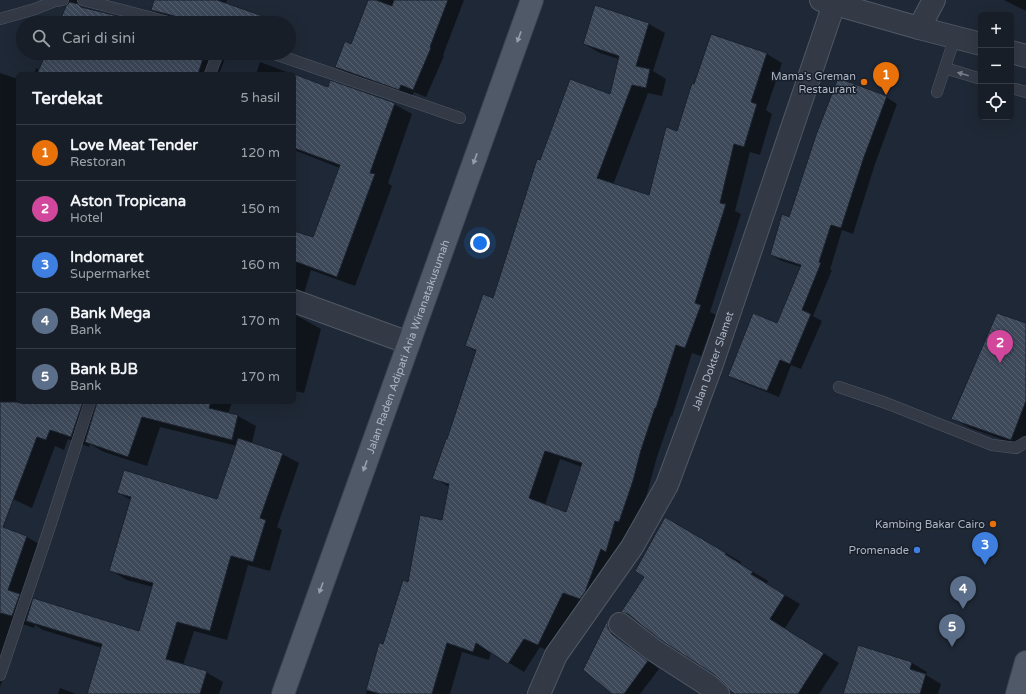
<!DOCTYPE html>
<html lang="id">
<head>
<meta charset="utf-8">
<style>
	:root { --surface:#171e28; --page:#202730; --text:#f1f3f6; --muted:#9ea2a8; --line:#363c45; --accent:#2563eb }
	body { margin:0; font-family:"Varela Round",sans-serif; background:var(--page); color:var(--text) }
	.controls { position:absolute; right:12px; top:12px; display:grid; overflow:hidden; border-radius:6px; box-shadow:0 4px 16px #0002 }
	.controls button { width:36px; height:36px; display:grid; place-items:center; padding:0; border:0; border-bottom:1px solid var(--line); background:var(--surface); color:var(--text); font:20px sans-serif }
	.you { position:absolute; left:480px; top:243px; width:14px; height:14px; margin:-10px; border:3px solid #fff; border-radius:50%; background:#1a73e8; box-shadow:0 0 0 6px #1a73e833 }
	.badge { display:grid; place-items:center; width:26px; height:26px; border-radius:50%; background:var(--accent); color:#fff; font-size:13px; font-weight:700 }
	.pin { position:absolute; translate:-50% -33px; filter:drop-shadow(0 1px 2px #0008) }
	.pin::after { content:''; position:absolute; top:21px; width:14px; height:12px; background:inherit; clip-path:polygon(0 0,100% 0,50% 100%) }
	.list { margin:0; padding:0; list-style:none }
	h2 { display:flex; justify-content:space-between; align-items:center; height:52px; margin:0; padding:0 16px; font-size:17px }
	h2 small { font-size:13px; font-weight:400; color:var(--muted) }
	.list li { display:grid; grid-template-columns:26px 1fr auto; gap:12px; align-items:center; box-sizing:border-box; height:56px; padding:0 16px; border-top:1px solid var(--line) }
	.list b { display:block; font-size:15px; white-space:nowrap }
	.list p { margin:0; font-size:13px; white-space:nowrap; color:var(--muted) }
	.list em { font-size:13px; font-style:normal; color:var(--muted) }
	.icon { flex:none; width:22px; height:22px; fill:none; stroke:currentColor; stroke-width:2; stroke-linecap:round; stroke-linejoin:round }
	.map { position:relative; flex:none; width:1026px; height:694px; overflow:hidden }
	.search { position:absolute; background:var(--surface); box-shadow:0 4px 16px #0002; left:16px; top:16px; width:280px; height:44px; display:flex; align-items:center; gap:10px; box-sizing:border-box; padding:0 14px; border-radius:22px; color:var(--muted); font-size:15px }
	.panel { position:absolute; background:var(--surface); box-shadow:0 4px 16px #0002; left:16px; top:72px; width:280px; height:332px; border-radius:6px }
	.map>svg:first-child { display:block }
</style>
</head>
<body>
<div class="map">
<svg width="1026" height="694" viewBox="0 0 1026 694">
	<defs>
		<pattern id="building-back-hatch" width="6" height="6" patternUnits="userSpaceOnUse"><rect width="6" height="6" fill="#3d4859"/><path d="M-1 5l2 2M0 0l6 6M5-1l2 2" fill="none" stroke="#56606f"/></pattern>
	</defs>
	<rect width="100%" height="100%" fill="#1f2836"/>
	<g fill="#0007" fill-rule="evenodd">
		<polygon points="52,0 92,0 82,3 75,4 82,8 136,23 60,23 67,6 64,7"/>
		<polygon points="155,0 227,0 226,4 266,18 274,23 180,23 170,20 152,10"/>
		<polygon points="370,0 464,0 443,55 444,56 426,97 414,92 412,96 349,74 336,67 352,45"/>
		<polygon points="1004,0 1026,0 1026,11"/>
		<path d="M596 7 649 24 665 33 653 71 666 79 662 96 648 93 613 185 649 196 678 132 712 35 767 54 782 63 766 110 772 114 760 155 750 152 735 211 741 214 710 312 716 315 701 356 692 353 672 417 671 416 656 460 648 490 635 531 596 607 579 601 554 654 540 647 524 672 491 652 489 660 462 652 450 694H366L380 644 384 645 408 583 443 521 449 487 434 478 448 440 477 352 466 346 493 299 540 161 611 95 619 59 600 53 584 44ZM560 459 582 467 567 513 545 505Z"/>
		<polygon points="47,53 227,53 219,74 34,74 36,68 40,70"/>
		<polygon points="260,62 292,74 256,74"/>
		<polygon points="0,73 18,79 18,402 232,402 228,414 238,416 256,426 252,443 282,454 299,463 277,527 282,530 270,571 248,565 227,640 194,631 183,665 206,672 223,682 219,694 88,694 102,648 43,630 35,625 34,628 22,624 0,687 0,527 27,537 48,549 30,601 33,603 140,632 153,587 127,580 110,570 131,500 118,493 218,500 237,446 160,427 147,466 104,452 90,444 89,447 68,439 64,450 55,446 32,508 0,493"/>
		<polygon points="294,75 328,88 394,104 412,114 388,183 392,186 355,286 311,270 297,316 303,319 321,329 304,393 294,391 294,232 314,238 340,168 294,150"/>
		<polygon points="886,97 897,104 875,164 853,234 842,230 830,270 832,270 813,316 822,321 801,369 791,365 779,397 741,382 729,376 778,325 801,267 782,261 771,255 790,218"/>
		<polygon points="1026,324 1026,448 970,428 953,419"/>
		<polygon points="666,518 741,562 740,564 768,581 766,584 800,604 785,628 839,663 819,694 737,694 715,674 636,620 622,611 645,577"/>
		<polygon points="608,620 619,627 620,636 624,641 659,669 640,694 613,694 584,670"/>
		<polygon points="859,647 912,663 927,672 926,675 941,684 938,694 844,694"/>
		<polygon points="60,688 76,694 58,694"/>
	</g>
	<g fill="url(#building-back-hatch)" stroke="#1a212d" fill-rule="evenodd">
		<polygon points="154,0 217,0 274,20 273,23 179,23 177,18 174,16 151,10"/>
		<polygon points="368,0 376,0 392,6 394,0 448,0 430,47 431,48 413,90 401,85 399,90 335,67 345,41 351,44"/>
		<polygon points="70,2 78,4 81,7 126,18 139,23 59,23 66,6"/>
		<path d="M595 5 649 23 636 66 650 69 646 88 632 85 597 178 649 195 666 127 677 131 692 83 694 84 711 34 767 53 751 102 757 104 744 147 734 144 720 203 726 204 695 303 701 305 685 348 676 345 656 408H655L641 450 633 481 619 522 615 521 606 552 601 549 585 592 580 599 563 593 538 645 524 639 508 664 476 643 473 652 447 643 432 694H380L366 690 379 643 383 644 403 580 408 582 420 515 442 520 449 484 432 479 446 439H447L476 350 465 346 483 294 493 298 537 159 540 160 570 79 610 94 619 56 583 44ZM545 451 582 463 566 512 529 498Z"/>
		<polygon points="46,53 205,53 198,74 37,74"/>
		<polygon points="294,74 328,87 330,80 395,103 370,173 375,174 337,277 294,261 294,231 313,237 340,165 294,148"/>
		<polygon points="838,78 887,96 864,157 841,228 831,225 819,262 821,263 802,310 811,314 790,364 780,360 767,391 728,376 753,313 777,323 801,265 770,255 782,214 789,217 816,135"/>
		<polygon points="997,313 1026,323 1026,401 1011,440 951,419"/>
		<polygon points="0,402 83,402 71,437 50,430 46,440 37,437 3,527 27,536 8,590 20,594 12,616 0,613"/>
		<polygon points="97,402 211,402 209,408 238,415 232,440 142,417 128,457 85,442"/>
		<polygon points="238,438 283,453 260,518 266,520 253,562 231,556 210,631 177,622 166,659 207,671 200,694 87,694 102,644 26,621 33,598 139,631 153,583 109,571 131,497 117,493 124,470 217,499"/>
		<polygon points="665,517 726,553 725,554 753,572 751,574 785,595 770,619 824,653 798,694 735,694 730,691 726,685 715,675 659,639 628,614 621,612 644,577 635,571"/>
		<polygon points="608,619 609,620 608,623 608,628 612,634 648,661 624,694 612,694 583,670"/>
		<polygon points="858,645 912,662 910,669 926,674 920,694 843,694"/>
	</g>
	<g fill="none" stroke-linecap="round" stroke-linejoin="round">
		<g stroke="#505865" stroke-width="12">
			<g id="service">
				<polyline points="83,0 172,23"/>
				<polyline points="0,19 35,9 55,1 63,0"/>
				<polyline points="272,53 460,118"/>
				<polyline points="945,68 981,79"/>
				<polyline points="210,74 218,53"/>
				<polyline points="1011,88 1026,92"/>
				<polyline points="937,92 955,37"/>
				<polyline points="839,387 886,403 992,445 1016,448 1026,442"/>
				<polyline points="0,675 51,523 90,402"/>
			</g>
		</g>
		<g stroke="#505865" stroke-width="24">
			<g id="minor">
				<polyline points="919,28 934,0"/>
				<polyline points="294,301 409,343"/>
				<polyline points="620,624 652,649 708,685 718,694"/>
				<path id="s1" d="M539 694 556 655 632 547 667 485 712 364 834 4"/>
			</g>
		</g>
		<g stroke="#505865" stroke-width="24">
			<g id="tertiary">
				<polyline points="821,0 919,28 981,44"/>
				<polyline points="1011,52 1026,56"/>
			</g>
		</g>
		<g stroke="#3c4350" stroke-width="24">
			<g id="primary">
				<path id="s2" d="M283 694 532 0"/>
				<polyline points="1017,694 1026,662"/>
			</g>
		</g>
		<use href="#service" stroke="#333a46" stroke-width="11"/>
		<use href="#minor" stroke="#333a46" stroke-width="22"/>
		<use href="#tertiary" stroke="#333a46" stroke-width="22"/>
		<use href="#primary" stroke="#505967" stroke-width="22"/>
	</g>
	<defs><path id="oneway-solid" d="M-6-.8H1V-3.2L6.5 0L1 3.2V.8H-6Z"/></defs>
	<g fill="#959ead">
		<use href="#oneway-solid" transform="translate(519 37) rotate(110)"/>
		<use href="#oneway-solid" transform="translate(475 159) rotate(110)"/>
		<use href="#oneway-solid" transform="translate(365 466) rotate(110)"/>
		<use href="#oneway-solid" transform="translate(321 588) rotate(110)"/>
	</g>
	<use fill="#767e8b" href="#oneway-solid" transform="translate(963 74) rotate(-164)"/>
	<g fill="#e8710a" stroke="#181f2b" stroke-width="1.5">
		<circle cx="864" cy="82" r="4"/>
		<circle cx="993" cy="524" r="4"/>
	</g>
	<circle fill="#3f7fe0" stroke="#181f2b" stroke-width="1.5" cx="917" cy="550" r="4"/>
	<g text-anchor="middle" stroke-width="3" stroke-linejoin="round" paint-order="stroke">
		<g font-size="11" fill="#acb5c4" stroke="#181f2b" text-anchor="end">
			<text x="856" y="80">Mama’s Greman<tspan x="856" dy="13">Restaurant</tspan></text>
			<text x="985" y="528">Kambing Bakar Cairo</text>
			<text x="909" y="554">Promenade</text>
		</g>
		<g font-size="11" fill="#acb5c4" stroke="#181f2b">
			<text dy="4" stroke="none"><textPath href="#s2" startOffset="369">Jalan Raden Adipati Aria Wiranatakusumah</textPath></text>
			<text dy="4" stroke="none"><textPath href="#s1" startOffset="378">Jalan Dokter Slamet</textPath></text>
		</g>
	</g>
</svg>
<div class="controls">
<button>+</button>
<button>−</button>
<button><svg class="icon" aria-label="locate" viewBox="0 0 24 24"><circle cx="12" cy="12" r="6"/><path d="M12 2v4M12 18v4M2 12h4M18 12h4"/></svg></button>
</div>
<div class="you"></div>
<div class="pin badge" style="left:886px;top:95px;background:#e8710a">1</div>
<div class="pin badge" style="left:1000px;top:363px;background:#d1479c">2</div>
<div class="pin badge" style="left:985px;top:565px;background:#3f7fe0">3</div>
<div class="pin badge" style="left:963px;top:609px;background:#5c6f8a">4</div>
<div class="pin badge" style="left:952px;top:647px;background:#5c6f8a">5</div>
<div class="search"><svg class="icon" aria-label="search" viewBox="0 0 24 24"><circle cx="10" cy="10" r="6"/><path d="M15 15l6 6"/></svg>Cari di sini</div>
<section class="panel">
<h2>Terdekat<small>5 hasil</small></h2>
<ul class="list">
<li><span class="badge" style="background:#e8710a">1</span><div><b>Love Meat Tender</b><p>Restoran</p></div><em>120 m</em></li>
<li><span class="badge" style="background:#d1479c">2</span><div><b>Aston Tropicana</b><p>Hotel</p></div><em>150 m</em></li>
<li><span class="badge" style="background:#3f7fe0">3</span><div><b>Indomaret</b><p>Supermarket</p></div><em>160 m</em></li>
<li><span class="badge" style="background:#5c6f8a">4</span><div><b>Bank Mega</b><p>Bank</p></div><em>170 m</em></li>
<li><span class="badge" style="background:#5c6f8a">5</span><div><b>Bank BJB</b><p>Bank</p></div><em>170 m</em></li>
</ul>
</section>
</div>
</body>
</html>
